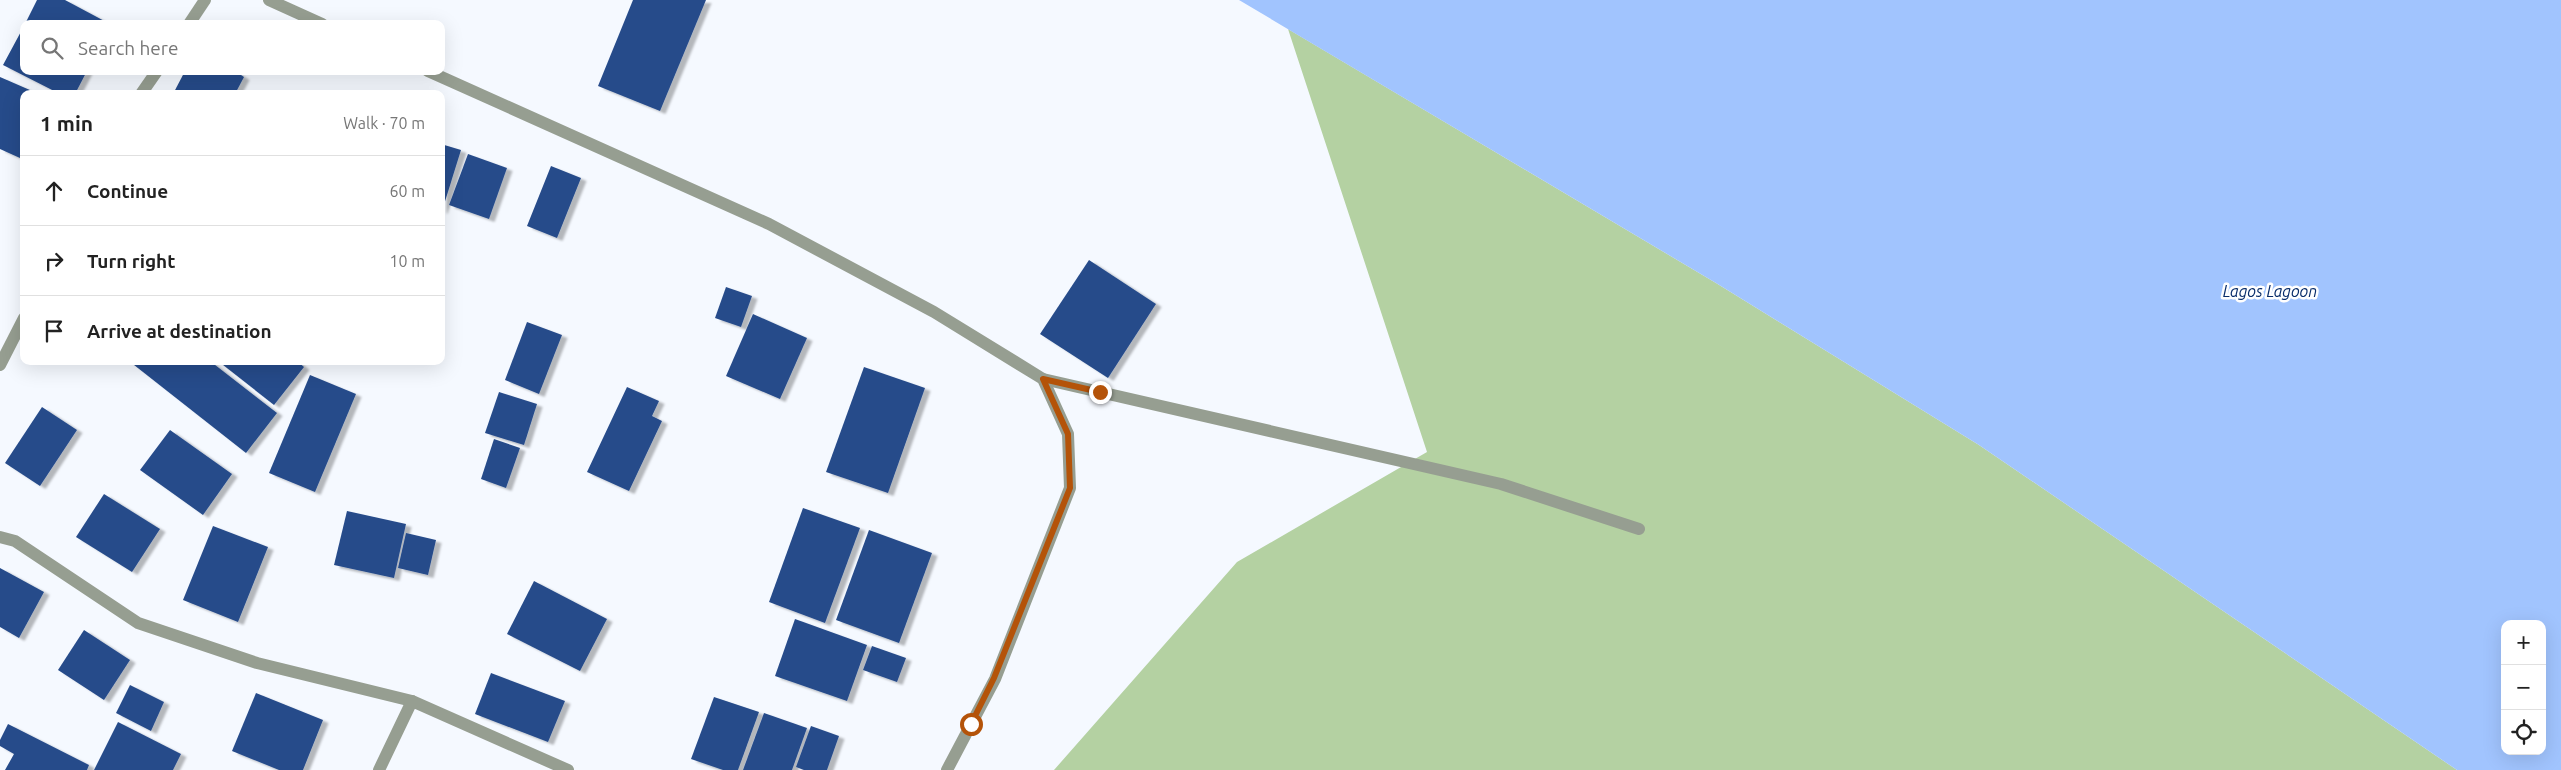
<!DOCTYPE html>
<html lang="en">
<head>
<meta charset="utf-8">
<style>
	:root { --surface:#fff; --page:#f2f2f2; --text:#222; --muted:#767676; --line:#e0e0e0 }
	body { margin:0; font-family:Ubuntu,sans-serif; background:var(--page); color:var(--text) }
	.controls { position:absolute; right:15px; bottom:15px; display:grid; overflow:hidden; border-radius:10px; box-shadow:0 5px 20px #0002 }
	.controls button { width:45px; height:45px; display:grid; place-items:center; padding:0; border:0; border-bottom:1px solid var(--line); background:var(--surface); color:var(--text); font:25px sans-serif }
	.stop { position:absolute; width:15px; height:15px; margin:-11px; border:4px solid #b45309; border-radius:50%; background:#fff }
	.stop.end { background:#b45309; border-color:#fff; box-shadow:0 1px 5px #0008 }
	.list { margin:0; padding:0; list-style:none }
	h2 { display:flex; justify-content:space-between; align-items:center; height:65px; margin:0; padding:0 20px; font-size:21px }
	h2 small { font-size:16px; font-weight:400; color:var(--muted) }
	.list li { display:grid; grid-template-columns:32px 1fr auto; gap:15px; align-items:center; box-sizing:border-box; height:70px; padding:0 20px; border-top:1px solid var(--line) }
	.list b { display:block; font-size:19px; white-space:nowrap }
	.list em { font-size:16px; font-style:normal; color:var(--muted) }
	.icon { flex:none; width:28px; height:28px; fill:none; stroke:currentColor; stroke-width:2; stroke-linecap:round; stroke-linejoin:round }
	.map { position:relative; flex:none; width:2561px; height:770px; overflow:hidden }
	.search { position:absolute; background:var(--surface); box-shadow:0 5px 20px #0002; left:20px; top:20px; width:425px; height:55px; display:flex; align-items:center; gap:12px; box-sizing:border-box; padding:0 18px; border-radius:10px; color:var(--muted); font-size:19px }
	.panel { position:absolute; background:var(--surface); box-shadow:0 5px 20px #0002; left:20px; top:90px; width:425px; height:275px; border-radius:10px }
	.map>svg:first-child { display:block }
</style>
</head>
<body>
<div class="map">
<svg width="2561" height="770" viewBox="0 0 2561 770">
	<defs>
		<filter id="shadow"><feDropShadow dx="5.5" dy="3" stdDeviation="1" flood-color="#0004"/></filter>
	</defs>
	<rect width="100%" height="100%" fill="#f5f9ff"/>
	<polygon fill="#b4d1a2" points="1288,29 1716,283 1979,445 2457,770 1054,770 1237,562 1427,452"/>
	<path fill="#a1c4fe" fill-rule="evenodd" d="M1239 0H2561V770H2457L1979 445 1716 283ZM2505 624H2542V751H2505Z"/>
	<g fill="#264b8a" filter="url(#shadow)">
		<polygon points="37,0 65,0 110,24 25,24"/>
		<polygon points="633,0 706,0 660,111 598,86"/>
		<polygon points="24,26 24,71 87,71 75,94 60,94 3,65"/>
		<polygon points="185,71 235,71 244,77 235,94 173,94"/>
		<polygon points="0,77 39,94 24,94 24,149 20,158 0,149"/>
		<polygon points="441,144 461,150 442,211 441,210"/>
		<polygon points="468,154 507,168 489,219 449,205"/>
		<polygon points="551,166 581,178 557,238 527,226"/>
		<polygon points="1089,260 1156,304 1108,378 1040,334"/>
		<polygon points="726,287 752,296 741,327 715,318"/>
		<polygon points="753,314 807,338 780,399 726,376"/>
		<polygon points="527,322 562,335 539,394 505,380"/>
		<polygon points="129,361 210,361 277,413 246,453"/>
		<polygon points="218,361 297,361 304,367 274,405"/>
		<polygon points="864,367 925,388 888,493 826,472"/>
		<polygon points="310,375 356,394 315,492 269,473"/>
		<polygon points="627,387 659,401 652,416 662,421 629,491 587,472"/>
		<polygon points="499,392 537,404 524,445 485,433"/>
		<polygon points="42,407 77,430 40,486 5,463"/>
		<polygon points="170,430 232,474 203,515 140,470"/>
		<polygon points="494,439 520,448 506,488 481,479"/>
		<polygon points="104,494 160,529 132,572 76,537"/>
		<polygon points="803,508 860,528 825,623 769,602"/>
		<polygon points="347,511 406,524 394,578 334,565"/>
		<polygon points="213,526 268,547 238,622 183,600"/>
		<polygon points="869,530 932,553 899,643 836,620"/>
		<polygon points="406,533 436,540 428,575 398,568"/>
		<polygon points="0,568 44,592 19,638 0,627"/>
		<polygon points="534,581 607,619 580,671 507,634"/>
		<polygon points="795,619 867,645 847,701 775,676"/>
		<polygon points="84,630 130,660 104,700 58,670"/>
		<polygon points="872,646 906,658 897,682 863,670"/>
		<polygon points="491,673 565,701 548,742 475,714"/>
		<polygon points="130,685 164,702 151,731 116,713"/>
		<polygon points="256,693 323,720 303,770 279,770 232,751"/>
		<polygon points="714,697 759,712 738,770 723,770 691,759"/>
		<polygon points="764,713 807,728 792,770 743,770"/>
		<polygon points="118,722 181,754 173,770 94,770"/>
		<polygon points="8,724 89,765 87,770 5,770 14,754 0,746 0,740"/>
		<polygon points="811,726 839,736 827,770 804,770 796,767"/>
	</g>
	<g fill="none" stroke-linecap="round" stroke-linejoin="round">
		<g stroke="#969e91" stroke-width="12">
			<polyline points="269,0 322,24"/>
			<polyline points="189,24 205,0"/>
			<polyline points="428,71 769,224 934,312 1043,379 1068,434 1070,488 995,679 947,770"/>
			<polyline points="141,94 157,71"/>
			<polyline points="0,365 24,318"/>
			<polyline points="1043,379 1501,484 1639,529"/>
			<polyline points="0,537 15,541 138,623 257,663 412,701 568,770"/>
			<polyline points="379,770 412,701"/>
		</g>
	</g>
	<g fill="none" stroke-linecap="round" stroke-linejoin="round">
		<polyline stroke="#b45309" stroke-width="6" points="971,724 994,678 1070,488 1068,434 1043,379 1100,392"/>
	</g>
	<g text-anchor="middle" stroke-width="5" stroke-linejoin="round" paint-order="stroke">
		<g font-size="16" font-style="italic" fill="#092d6a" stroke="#fff">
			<text x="2270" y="297">Lagos Lagoon</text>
		</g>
	</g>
</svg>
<div class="controls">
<button>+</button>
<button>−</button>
<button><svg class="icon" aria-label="locate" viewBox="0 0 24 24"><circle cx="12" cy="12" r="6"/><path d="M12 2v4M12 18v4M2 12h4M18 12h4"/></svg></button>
</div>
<div class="stop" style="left:971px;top:724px"></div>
<div class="stop end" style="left:1100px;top:392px"></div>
<div class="search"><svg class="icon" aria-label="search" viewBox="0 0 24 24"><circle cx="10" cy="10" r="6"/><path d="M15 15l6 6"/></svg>Search here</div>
<section class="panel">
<h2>1 min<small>Walk · 70 m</small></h2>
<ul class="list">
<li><svg class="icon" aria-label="ahead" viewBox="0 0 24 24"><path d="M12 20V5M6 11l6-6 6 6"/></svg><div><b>Continue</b></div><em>60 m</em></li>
<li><svg class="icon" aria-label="right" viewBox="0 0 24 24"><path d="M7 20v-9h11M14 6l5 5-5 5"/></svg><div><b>Turn right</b></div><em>10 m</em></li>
<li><svg class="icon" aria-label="arrive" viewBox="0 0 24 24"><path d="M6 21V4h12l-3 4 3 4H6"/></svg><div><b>Arrive at destination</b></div></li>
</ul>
</section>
</div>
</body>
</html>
